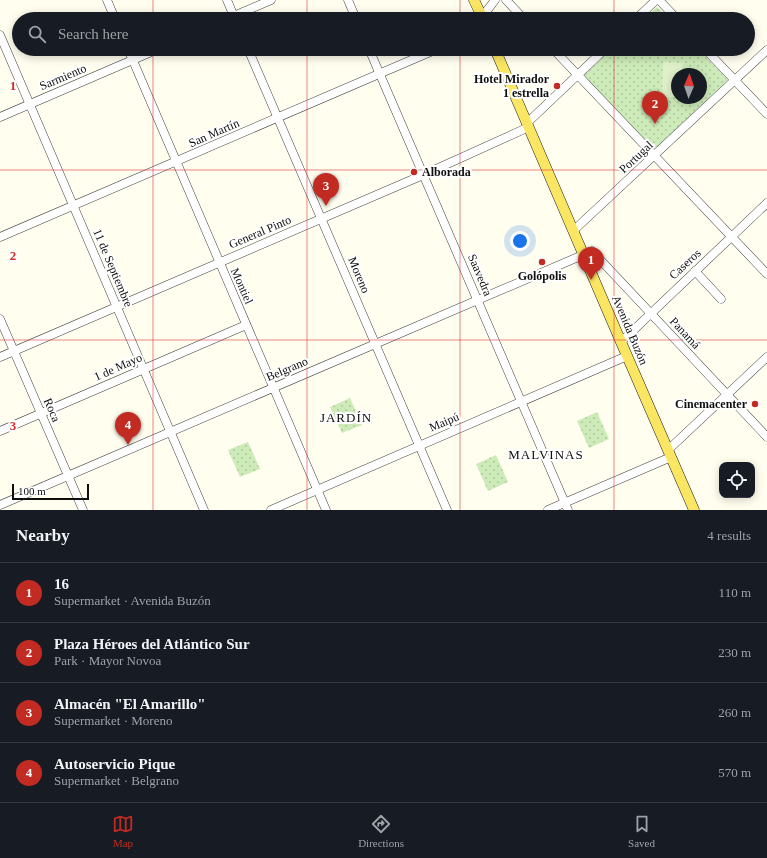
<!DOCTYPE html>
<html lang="en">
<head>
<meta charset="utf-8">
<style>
	:root { --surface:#171b24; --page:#20242c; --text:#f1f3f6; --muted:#9ea1a6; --line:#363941; --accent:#c22b22 }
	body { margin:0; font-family:"Times New Roman",serif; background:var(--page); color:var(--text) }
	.controls { position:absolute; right:12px; bottom:12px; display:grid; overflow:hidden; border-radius:8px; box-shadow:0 2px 10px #0003 }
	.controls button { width:36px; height:36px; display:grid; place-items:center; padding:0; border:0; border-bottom:1px solid var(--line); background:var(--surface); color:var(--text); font:20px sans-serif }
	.compass { position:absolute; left:671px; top:68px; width:36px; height:36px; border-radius:50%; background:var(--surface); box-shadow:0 2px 10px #0003; rotate:2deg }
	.scale { position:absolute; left:12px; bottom:10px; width:77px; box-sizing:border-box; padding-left:4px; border:2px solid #0e0e0e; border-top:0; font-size:11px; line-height:14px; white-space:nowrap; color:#0e0e0e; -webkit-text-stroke:3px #fff; paint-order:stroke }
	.you { position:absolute; left:520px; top:241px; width:14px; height:14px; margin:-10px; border:3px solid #fff; border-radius:50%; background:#1a73e8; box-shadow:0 0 0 6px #1a73e833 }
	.badge { display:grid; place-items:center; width:26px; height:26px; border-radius:50%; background:var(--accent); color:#fff; font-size:13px; font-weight:700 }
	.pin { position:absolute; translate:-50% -33px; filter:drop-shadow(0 1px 2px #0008) }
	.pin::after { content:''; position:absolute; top:21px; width:14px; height:12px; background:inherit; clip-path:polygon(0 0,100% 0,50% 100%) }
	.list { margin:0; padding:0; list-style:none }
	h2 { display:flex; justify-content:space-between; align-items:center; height:52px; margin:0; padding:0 16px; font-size:17px }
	h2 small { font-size:13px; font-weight:400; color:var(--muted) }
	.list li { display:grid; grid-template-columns:26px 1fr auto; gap:12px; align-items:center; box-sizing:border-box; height:60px; padding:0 16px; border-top:1px solid var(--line) }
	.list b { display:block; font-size:15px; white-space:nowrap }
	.list p { margin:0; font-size:13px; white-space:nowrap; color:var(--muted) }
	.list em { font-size:13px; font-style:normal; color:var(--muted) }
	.icon { flex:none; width:22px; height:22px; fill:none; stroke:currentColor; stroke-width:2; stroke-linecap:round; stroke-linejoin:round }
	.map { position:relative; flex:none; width:767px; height:510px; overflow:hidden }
	.search { position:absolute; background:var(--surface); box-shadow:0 2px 10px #0003; left:12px; right:12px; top:12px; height:44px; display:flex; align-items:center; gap:10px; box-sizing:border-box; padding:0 14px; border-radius:22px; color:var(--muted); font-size:15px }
	.sheet { height:292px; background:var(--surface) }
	nav { display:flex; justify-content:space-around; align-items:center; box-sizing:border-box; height:56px; border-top:1px solid var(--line); background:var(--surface); font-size:11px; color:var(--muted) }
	nav a { display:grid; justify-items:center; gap:2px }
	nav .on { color:var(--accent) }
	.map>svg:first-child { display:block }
</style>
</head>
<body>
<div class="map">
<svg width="767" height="510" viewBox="0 0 767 510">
	<defs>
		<pattern id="park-dots" width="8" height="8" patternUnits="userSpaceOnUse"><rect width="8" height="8" fill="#cdebb8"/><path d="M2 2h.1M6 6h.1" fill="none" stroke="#afc89d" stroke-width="1.8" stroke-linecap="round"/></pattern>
	</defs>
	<rect width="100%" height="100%" fill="#fffeef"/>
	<g fill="url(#park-dots)" fill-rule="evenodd">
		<polygon points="657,7 664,14 663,19 644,19"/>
		<path d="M612 49H687L689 52 699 50 728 80 653 151 583 76ZM677 74H701V98H677Z"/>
		<polygon points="350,398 362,425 342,433 330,407"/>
		<polygon points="597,412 609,439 589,448 577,421"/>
		<polygon points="248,442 260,469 240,477 228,450"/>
		<polygon points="496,455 508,482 488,491 476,464"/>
	</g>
	<polygon fill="#e0f1ca" points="663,62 683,63 682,74 677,74 677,97 662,97"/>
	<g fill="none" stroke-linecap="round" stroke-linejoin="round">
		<g stroke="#414141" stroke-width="9">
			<g id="minor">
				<polyline points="107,0 115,19"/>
				<polyline points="227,0 235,19"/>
				<polyline points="348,0 356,19"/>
				<polyline points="506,0 524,19"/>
				<polyline points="659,0 677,19"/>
				<polyline points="482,17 495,0"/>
				<polyline points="227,19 271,0"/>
				<polyline points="636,19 656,0"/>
				<polyline points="0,35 204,510"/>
				<polyline points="128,49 326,510"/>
				<polyline points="248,49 447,510"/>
				<polyline points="369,49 568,510"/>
				<polyline points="553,49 767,274"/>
				<polyline points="705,49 767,114"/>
				<polyline points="0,117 158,49"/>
				<polyline points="527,123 605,49"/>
				<polyline points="573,231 767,50"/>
				<polyline points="0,237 437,49"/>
				<polyline points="695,271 721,299"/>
				<polyline points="0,319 83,510"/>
				<polyline points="621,342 767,203"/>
				<polyline points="0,357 423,175 529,127"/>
				<polyline points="0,431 246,325"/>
				<polyline points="668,450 767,357"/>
				<polyline points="0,505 592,251 767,437"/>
				<polyline points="271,510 627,356"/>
				<polyline points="548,510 671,457"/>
			</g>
		</g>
		<g stroke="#1f1f1f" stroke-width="11">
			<g id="major">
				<polyline points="474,0 483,19"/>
				<polyline points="495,49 621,342 694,510"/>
			</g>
		</g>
		<use href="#minor" stroke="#fff" stroke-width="8"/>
		<use href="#major" stroke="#fbe663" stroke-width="10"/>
	</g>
	<path fill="none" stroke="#d62828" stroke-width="1" stroke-opacity="0.55" d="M153 0V19M307 0V19M460 0V19M614 0V19M153 49V510M307 49V510M460 49V510M614 49V510M0 170H767M0 340H767"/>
	<g fill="#c22b22" stroke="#fff" stroke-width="1.5">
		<circle cx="557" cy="86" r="4"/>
		<circle cx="414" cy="172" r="4"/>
		<circle cx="542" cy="262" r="4"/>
		<circle cx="755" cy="404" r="4"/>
	</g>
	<g text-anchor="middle" stroke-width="4" stroke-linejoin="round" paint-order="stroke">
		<g font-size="12" fill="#0e0e0e" stroke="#fff">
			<text transform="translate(63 77) rotate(-23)" y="4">Sarmiento</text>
			<text transform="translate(214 133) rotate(-24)" y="4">San Martín</text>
			<text transform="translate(636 157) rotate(-43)" y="4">Portugal</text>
			<text transform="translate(260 232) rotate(-23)" y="4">General Pinto</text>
			<text transform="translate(685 264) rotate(-43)" y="4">Caseros</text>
			<text transform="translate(113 268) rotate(67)" y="4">11 de Septiembre</text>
			<text transform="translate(359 275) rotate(67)" y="4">Moreno</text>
			<text transform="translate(480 275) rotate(67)" y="4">Saavedra</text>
			<text transform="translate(242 286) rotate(66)" y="4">Montiel</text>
			<text transform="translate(630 330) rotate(67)" y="4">Avenida Buzón</text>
			<text transform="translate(685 333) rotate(47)" y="4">Panamá</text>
			<text transform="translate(118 367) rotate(-24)" y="4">1 de Mayo</text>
			<text transform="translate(287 369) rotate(-23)" y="4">Belgrano</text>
			<text transform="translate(52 410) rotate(67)" y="4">Roca</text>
			<text transform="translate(444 422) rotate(-23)" y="4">Maipú</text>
		</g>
		<g font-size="12" font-weight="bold" fill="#0e0e0e" stroke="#fff" text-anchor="end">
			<text x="549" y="83">Hotel Mirador<tspan x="549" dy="14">1 estrella</tspan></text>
			<text x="422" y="176" text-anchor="start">Alborada</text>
			<text x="542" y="280" text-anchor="middle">Golópolis</text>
			<text x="747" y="408">Cinemacenter</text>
		</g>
		<g font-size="13" letter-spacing="1" fill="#0e0e0e" stroke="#fff">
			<text x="346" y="422">JARDÍN</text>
			<text x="546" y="459">MALVINAS</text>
		</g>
	</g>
	<g font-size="13" text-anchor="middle" font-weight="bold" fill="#d62828" stroke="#fff" stroke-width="4" stroke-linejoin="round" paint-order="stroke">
		<text x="13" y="90">1</text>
		<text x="13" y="260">2</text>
		<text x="13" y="430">3</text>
	</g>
</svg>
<div class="controls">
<button><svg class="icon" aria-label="locate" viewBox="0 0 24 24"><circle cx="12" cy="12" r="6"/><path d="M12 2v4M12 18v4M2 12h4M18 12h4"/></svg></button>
</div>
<svg class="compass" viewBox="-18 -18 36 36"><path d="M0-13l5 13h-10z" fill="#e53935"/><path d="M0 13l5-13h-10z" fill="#9ea1a6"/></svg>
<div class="scale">100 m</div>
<div class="you"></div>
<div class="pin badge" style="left:591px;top:280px">1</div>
<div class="pin badge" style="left:655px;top:124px">2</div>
<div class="pin badge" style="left:326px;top:206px">3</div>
<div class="pin badge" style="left:128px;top:445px">4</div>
<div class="search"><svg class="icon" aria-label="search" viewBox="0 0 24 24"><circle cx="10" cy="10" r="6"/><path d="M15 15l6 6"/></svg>Search here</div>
</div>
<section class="sheet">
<h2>Nearby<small>4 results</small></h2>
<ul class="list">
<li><span class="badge">1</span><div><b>16</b><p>Supermarket · Avenida Buzón</p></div><em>110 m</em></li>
<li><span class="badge">2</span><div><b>Plaza Héroes del Atlántico Sur</b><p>Park · Mayor Novoa</p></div><em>230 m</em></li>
<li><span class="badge">3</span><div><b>Almacén &quot;El Amarillo&quot;</b><p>Supermarket · Moreno</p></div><em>260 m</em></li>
<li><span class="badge">4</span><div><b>Autoservicio Pique</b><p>Supermarket · Belgrano</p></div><em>570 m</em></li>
</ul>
</section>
<nav>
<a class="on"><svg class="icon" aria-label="map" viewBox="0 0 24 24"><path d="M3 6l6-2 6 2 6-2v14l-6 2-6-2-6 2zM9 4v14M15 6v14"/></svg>Map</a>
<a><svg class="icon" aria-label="directions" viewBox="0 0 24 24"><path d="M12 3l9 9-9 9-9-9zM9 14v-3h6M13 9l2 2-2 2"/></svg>Directions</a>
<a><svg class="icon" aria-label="saved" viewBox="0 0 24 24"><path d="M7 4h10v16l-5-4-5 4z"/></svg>Saved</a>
</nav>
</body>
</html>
